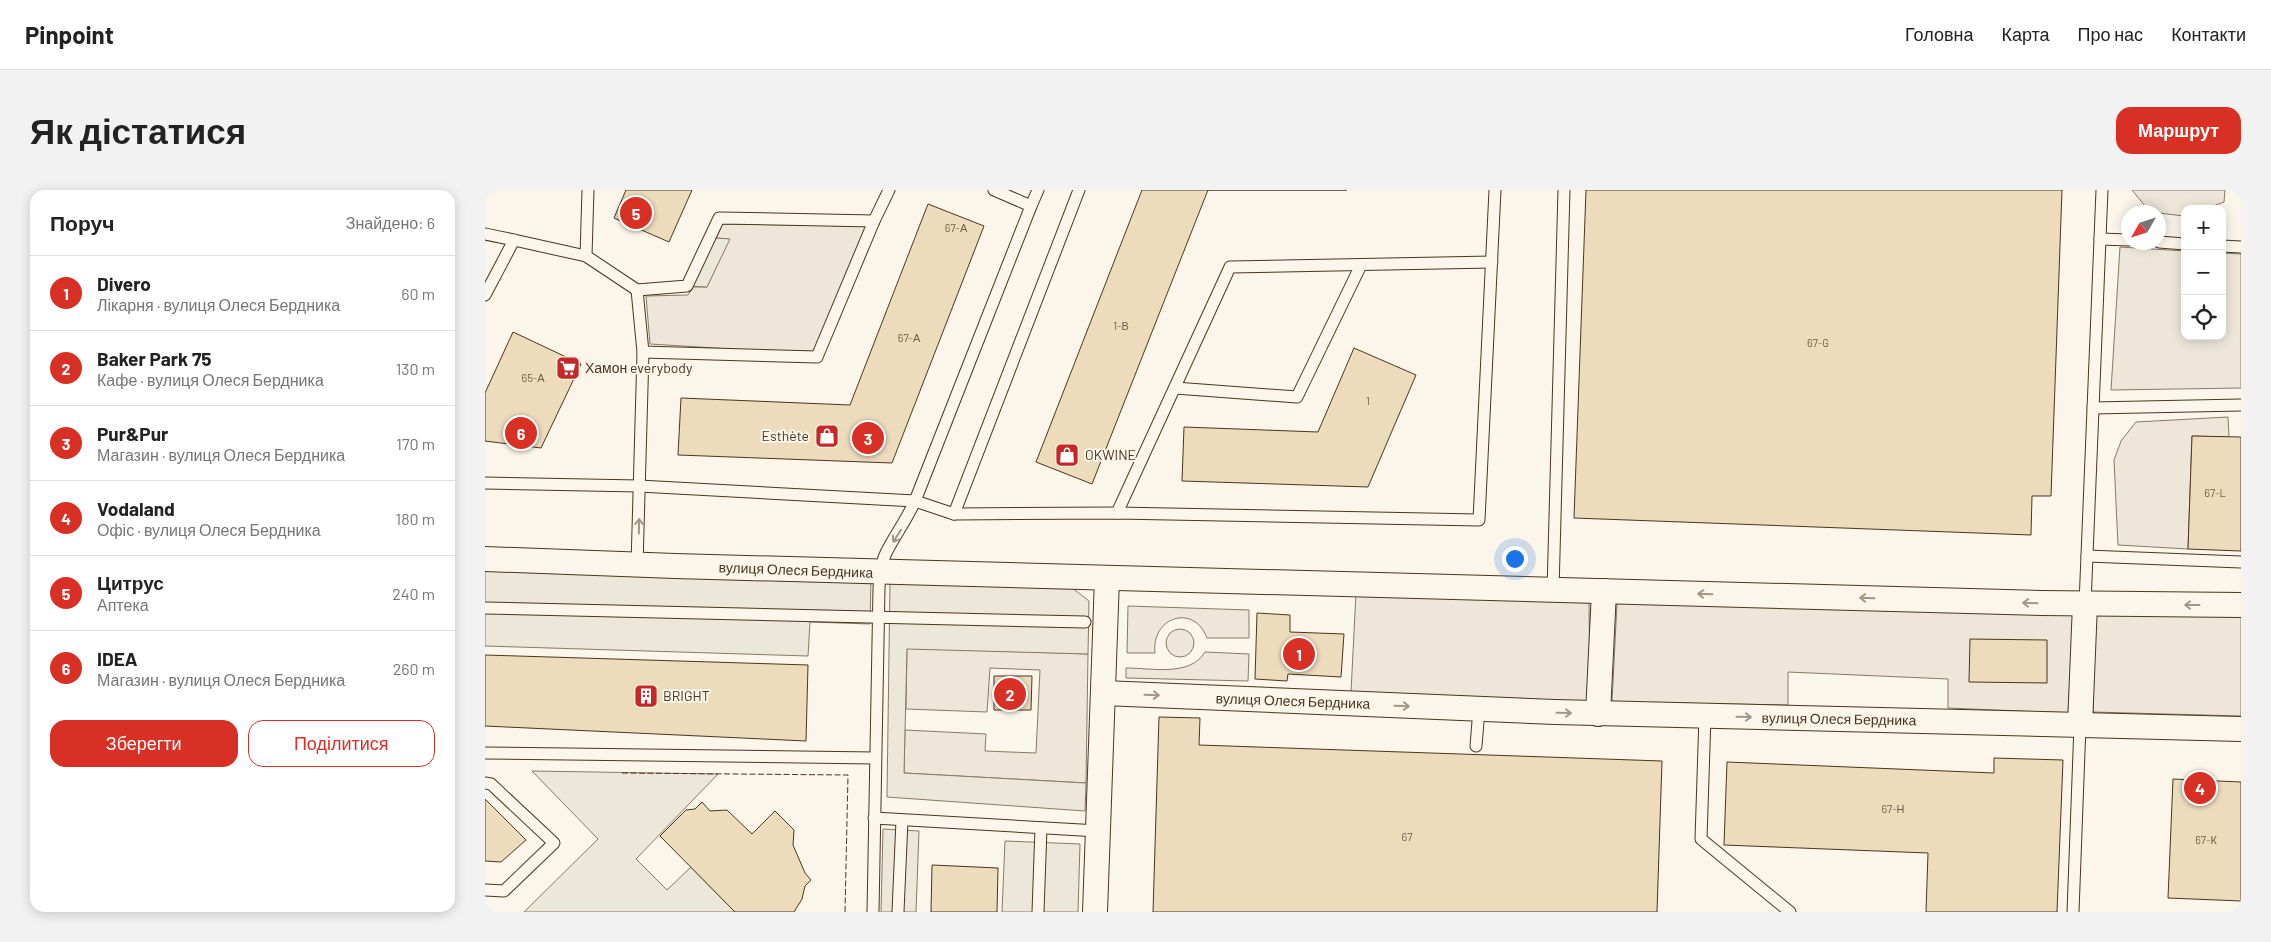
<!DOCTYPE html>
<html lang="uk">
<head>
<meta charset="utf-8">
<style>
	:root { --surface:#fff; --page:#f2f2f2; --text:#222; --muted:#767676; --line:#e0e0e0; --accent:#d93025 }
	body { margin:0; font-family:Barlow,sans-serif; background:var(--page); color:var(--text) }
	.controls { position:absolute; right:15px; top:15px; display:grid; overflow:hidden; border-radius:10px; box-shadow:0 2px 12px #0003 }
	.controls button { width:45px; height:45px; display:grid; place-items:center; padding:0; border:0; border-bottom:1px solid var(--line); background:var(--surface); color:var(--text); font:25px sans-serif }
	.compass { position:absolute; left:1636px; top:15px; width:45px; height:45px; border-radius:50%; background:var(--surface); box-shadow:0 2px 12px #0003; rotate:231deg }
	.you { position:absolute; left:1029px; top:368px; width:18px; height:18px; margin:-12px; border:4px solid #fff; border-radius:50%; background:#1a73e8; box-shadow:0 0 0 8px #1a73e833 }
	.badge { display:grid; place-items:center; width:32px; height:32px; border-radius:50%; background:var(--accent); color:#fff; font-size:16px; font-weight:700 }
	.pin { position:absolute; translate:-50% -50%; border:2px solid #fff; box-shadow:0 1px 5px #0006 }
	.list { margin:0; padding:0; list-style:none }
	h2 { display:flex; justify-content:space-between; align-items:center; height:65px; margin:0; padding:0 20px; font-size:21px }
	h2 small { font-size:16px; font-weight:400; color:var(--muted) }
	.list li { display:grid; grid-template-columns:32px 1fr auto; gap:15px; align-items:center; box-sizing:border-box; height:75px; padding:0 20px; border-top:1px solid var(--line) }
	.list b { display:block; font-size:19px; white-space:nowrap }
	.list p { margin:0; font-size:16px; white-space:nowrap; color:var(--muted) }
	.list em { font-size:16px; font-style:normal; color:var(--muted) }
	.actions { display:flex; gap:10px; padding:15px 20px }
	.actions a { flex:1; padding:11px 0; border:1px solid var(--accent); border-radius:15px; text-align:center; font-size:18px; color:var(--accent) }
	.actions .main { background:var(--accent); color:#fff }
	.icon { flex:none; width:28px; height:28px; fill:none; stroke:currentColor; stroke-width:2; stroke-linecap:round; stroke-linejoin:round }
	.map { position:relative; flex:none; width:1756px; height:722px; overflow:hidden; border-radius:15px }
	header { display:flex; align-items:center; gap:30px; box-sizing:border-box; height:70px; padding:0 25px; background:var(--surface); border-bottom:1px solid var(--line) }
	header strong { font-size:24px }
	nav { display:flex; gap:28px; margin-inline-start:auto; font-size:18px }
	.intro { display:flex; align-items:center; justify-content:space-between; box-sizing:border-box; height:120px; padding:0 30px }
	h1 { margin:0; font-size:35px }
	.button { padding:12px 22px; border-radius:15px; background:var(--accent); color:#fff; font-size:18px; font-weight:700 }
	main { display:flex; gap:30px; padding:0 30px }
	aside { flex:1; background:var(--surface); border-radius:15px; box-shadow:0 2px 12px #0003 }
	.map>svg:first-child { display:block }
</style>
</head>
<body>
<header>
<strong>Pinpoint</strong>
<nav><a>Головна</a><a>Карта</a><a>Про нас</a><a>Контакти</a></nav>
</header>
<div class="intro"><h1>Як дістатися</h1><a class="button">Маршрут</a></div>
<main>
<aside>
<h2>Поруч<small>Знайдено: 6</small></h2>
<ul class="list">
<li><span class="badge">1</span><div><b>Divero</b><p>Лікарня · вулиця Олеся Бердника</p></div><em>60 m</em></li>
<li><span class="badge">2</span><div><b>Baker Park 75</b><p>Кафе · вулиця Олеся Бердника</p></div><em>130 m</em></li>
<li><span class="badge">3</span><div><b>Pur&amp;Pur</b><p>Магазин · вулиця Олеся Бердника</p></div><em>170 m</em></li>
<li><span class="badge">4</span><div><b>Vodaland</b><p>Офіс · вулиця Олеся Бердника</p></div><em>180 m</em></li>
<li><span class="badge">5</span><div><b>Цитрус</b><p>Аптека</p></div><em>240 m</em></li>
<li><span class="badge">6</span><div><b>IDEA</b><p>Магазин · вулиця Олеся Бердника</p></div><em>260 m</em></li>
</ul>
<div class="actions"><a class="main">Зберегти</a><a>Поділитися</a></div>
</aside>
<div class="map">
<svg width="1756" height="722" viewBox="0 0 1756 722">
	<rect width="100%" height="100%" fill="#fbf6e9"/>
	<g fill="#ede6d9" stroke="#887966">
		<polygon points="1647,0 1740,0 1739,12 1720,19 1700,19 1699,26 1665,22"/>
		<polygon points="237,34 382,36 330,164 165,154 161,106 203,105 208,97 222,97 244,49 231,48"/>
		<polygon points="1635,57 1700,61 1700,146 1737,146 1737,63 1756,64 1756,198 1626,200"/>
		<polygon points="1743,227 1744,247 1707,246 1703,359 1633,355 1629,270 1636,251 1651,232"/>
		<polygon points="871,403 1104,412 1105,512 866,502"/>
		<polygon points="1132,413 1589,425 1583,523 1463,518 1463,489 1303,482 1303,515 1127,512"/>
		<path d="M643 416 764 420V448H722C709 413 666 427 670 463H642Z"/>
		<polygon points="1610,424 1756,426 1756,526 1608,522"/>
		<circle cx="695" cy="453" r="14"/>
		<polygon points="422,458 603,464 601,593 419,583 420,540 501,544 500,561 551,563 555,480 505,478 502,522 421,519"/>
		<path d="M720 462 764 464 763 491 641 488V478C667 478 705 487 720 462Z"/>
	</g>
	<g fill="#ede7d9" stroke="#887966">
		<polygon points="231,48 245,49 222,97 202,96"/>
		<polygon points="0,378 386,390 385,434 325,432 323,466 0,456"/>
		<polygon points="405,391 586,397 604,411 603,464 422,459 419,583 601,593 600,621 402,607"/>
		<polygon points="47,581 233,584 151,669 182,700 206,677 250,722 39,722 113,649"/>
		<polygon points="398,639 434,641 431,722 396,722"/>
		<polygon points="520,651 595,654 593,722 517,722"/>
	</g>
	<g fill="#ecdcbc" stroke="#4a3520">
		<polygon points="141,0 207,0 184,52 129,28"/>
		<polygon points="657,0 862,0 723,0 607,294 551,272"/>
		<polygon points="1101,0 1577,0 1566,306 1547,306 1546,345 1089,328"/>
		<polygon points="443,14 499,36 407,273 193,265 196,208 365,215"/>
		<polygon points="28,142 96,174 56,258 0,251 0,203"/>
		<polygon points="869,158 931,185 883,297 697,291 699,237 833,242"/>
		<polygon points="1707,246 1756,247 1756,361 1703,359"/>
		<polygon points="772,423 805,425 805,442 859,444 856,487 803,484 802,491 770,489"/>
		<polygon points="1485,449 1562,450 1562,493 1484,492"/>
		<polygon points="0,465 323,475 321,551 0,536"/>
		<polygon points="509,486 547,486 546,520 509,520"/>
		<polygon points="674,527 715,528 714,555 1177,571 1172,722 668,722"/>
		<polygon points="1509,568 1578,570 1572,722 1441,722 1443,663 1239,655 1242,572 1509,583"/>
		<polygon points="1688,589 1756,592 1756,711 1683,708"/>
		<polygon points="0,609 41,650 16,672 0,671"/>
		<polygon points="217,612 225,621 242,620 267,644 290,621 309,640 308,655 320,683 326,690 320,696 317,709 309,722 250,722 175,646 201,620 210,619"/>
		<polygon points="447,675 513,678 512,722 446,722"/>
	</g>
	<g fill="none" stroke-linecap="round" stroke-linejoin="round">
		<g stroke="#4a3520" stroke-width="13">
			<g id="lane">
				<polyline points="103,0 101,66 152,100 202,96 234,28 389,31"/>
				<polyline points="546,16 553,0"/>
				<polyline points="0,44 29,50"/>
				<polyline points="1615,49 1644,50"/>
				<polyline points="1674,52 1700,54"/>
				<polyline points="1737,56 1756,57"/>
				<polyline points="0,105 29,50 101,66"/>
				<polyline points="158,162 332,167 389,31 404,0"/>
				<polyline points="690,198 812,207 876,75"/>
				<polyline points="1608,218 1756,215"/>
				<polyline points="0,293 154,296 430,311 546,16 509,0"/>
				<polyline points="632,323 745,77 1007,72"/>
				<polyline points="469,324 632,323 994,330 1010,0"/>
				<polyline points="1602,366 1756,372"/>
				<polyline points="152,375 158,162 152,100"/>
				<polyline points="1068,400 1079,0"/>
				<polyline points="1600,414 1617,0"/>
				<polyline points="0,418 600,432"/>
				<polyline points="1220,526 1216,649 1305,722"/>
				<polyline points="991,556 994,519"/>
				<polyline points="0,563 390,568"/>
				<polyline points="0,593 6,594 69,653 19,701 0,700"/>
				<polyline points="389,628 613,641"/>
				<path d="M388 722 394 398C395 386 396 373 401 363 410 345 422 329 430 311L469 324 594 0"/>
				<polyline points="413,722 417,630"/>
				<polyline points="553,722 556,638"/>
				<polyline points="1588,722 1595,535"/>
			</g>
		</g>
		<g stroke="#4a3520" stroke-width="26">
			<g id="street">
				<polyline points="0,369 190,376 1556,413 1756,415"/>
				<polyline points="618,503 1070,522 1756,539"/>
				<polyline points="1113,524 1119,401"/>
				<polyline points="1595,535 1600,414"/>
				<polyline points="610,722 622,388"/>
			</g>
		</g>
		<use href="#lane" stroke="#fbf6e9" stroke-width="11"/>
		<use href="#street" stroke="#fbf6e9" stroke-width="24"/>
		<polyline stroke="#4a3520" stroke-width="1" stroke-dasharray="6 2.5" stroke-linecap="butt" points="137,583 363,585 360,722"/>
	</g>
	<defs><path id="oneway-shaft" d="M-6 0H5M1.5-3L5.5 0L1.5 3" fill="none" stroke-width="1.6" stroke-linecap="round" stroke-linejoin="round" transform="scale(1.25)"/></defs>
	<g stroke="#a29684">
		<use href="#oneway-shaft" transform="translate(154 336) rotate(-89)"/>
		<use href="#oneway-shaft" transform="translate(412 346) rotate(123)"/>
		<use href="#oneway-shaft" transform="translate(1220 404) rotate(-178)"/>
		<use href="#oneway-shaft" transform="translate(1382 408) rotate(-178)"/>
		<use href="#oneway-shaft" transform="translate(1545 413) rotate(-178)"/>
		<use href="#oneway-shaft" transform="translate(1707 415) rotate(-180)"/>
		<use href="#oneway-shaft" transform="translate(667 505) rotate(2)"/>
		<use href="#oneway-shaft" transform="translate(917 516) rotate(2)"/>
		<use href="#oneway-shaft" transform="translate(1079 523) rotate(1)"/>
		<use href="#oneway-shaft" transform="translate(1259 527) rotate(1)"/>
	</g>
	<defs>
		<g id="supermarket-square" transform="scale(1.25)"><rect x="-9" y="-9" width="18" height="18" rx="4" fill="#c62828" stroke="#fbf6e9"/><path d="M-6-5.5h2.5l.6 2H6L4.5 2H-2.5L-4.4-4H-6ZM-1.5 3.2a1.3 1.3 0 1 0 .1 0ZM3 3.2a1.3 1.3 0 1 0 .1 0Z" fill="#fff"/></g>
		<g id="shop-square" transform="scale(1.25)"><rect x="-9" y="-9" width="18" height="18" rx="4" fill="#c62828" stroke="#fbf6e9"/><path d="M-5-2.5h2.3a2.7 3.5 0 0 1 5.4 0H5L5.5 6h-11ZM-1.5-2.5h3a1.5 2.3 0 0 0-3 0Z" fill="#fff"/></g>
		<g id="building-square" transform="scale(1.25)"><rect x="-9" y="-9" width="18" height="18" rx="4" fill="#c62828" stroke="#fbf6e9"/><path d="M-4-6H4V6H1V3H-1V6H-4ZM-2.5-4.3h1.7v1.8h-1.7ZM.8-4.3h1.7v1.8H.8ZM-2.5-1h1.7V.8h-1.7ZM.8-1h1.7V.8H.8Z" fill="#fff"/></g>
	</defs>
	<g fill-rule="evenodd">
		<use href="#supermarket-square" x="83" y="178"/>
		<use href="#shop-square" x="342" y="246"/>
		<use href="#shop-square" x="582" y="265"/>
		<use href="#building-square" x="161" y="506"/>
	</g>
	<g text-anchor="middle" stroke-width="4" stroke-linejoin="round" paint-order="stroke">
		<g font-size="11" fill="#725f47">
			<text x="471" y="42">67-А</text>
			<text x="636" y="140">1-В</text>
			<text x="424" y="152">67-А</text>
			<text x="1333" y="157">67-G</text>
			<text x="48" y="192">65-А</text>
			<text x="883" y="215">1</text>
			<text x="1730" y="307">67-L</text>
			<text x="1408" y="623">67-Н</text>
			<text x="922" y="651">67</text>
			<text x="1721" y="654">67-К</text>
		</g>
		<g font-size="14" fill="#4a3520" stroke="#fbf6e9" text-anchor="start">
			<text x="100" y="183">Хамон everybody</text>
			<text x="324" y="251" text-anchor="end">Esthète</text>
			<text x="600" y="270">OKWINE</text>
			<text x="178" y="511">BRIGHT</text>
		</g>
		<g font-size="14" fill="#4a3520" stroke="#fbf6e9">
			<text transform="translate(311 380) rotate(2)" y="5">вулиця Олеся Бердника</text>
			<text transform="translate(808 511) rotate(2)" y="5">вулиця Олеся Бердника</text>
			<text transform="translate(1354 529) rotate(1)" y="5">вулиця Олеся Бердника</text>
		</g>
	</g>
</svg>
<div class="controls">
<button>+</button>
<button>−</button>
<button><svg class="icon" aria-label="locate" viewBox="0 0 24 24"><circle cx="12" cy="12" r="6"/><path d="M12 2v4M12 18v4M2 12h4M18 12h4"/></svg></button>
</div>
<svg class="compass" viewBox="-18 -18 36 36"><path d="M0-13l5 13h-10z" fill="#e53935"/><path d="M0 13l5-13h-10z" fill="#767676"/></svg>
<div class="you"></div>
<div class="pin badge" style="left:814px;top:464px">1</div>
<div class="pin badge" style="left:525px;top:504px">2</div>
<div class="pin badge" style="left:383px;top:248px">3</div>
<div class="pin badge" style="left:1715px;top:598px">4</div>
<div class="pin badge" style="left:151px;top:23px">5</div>
<div class="pin badge" style="left:36px;top:243px">6</div>
</div>
</main>
</body>
</html>
